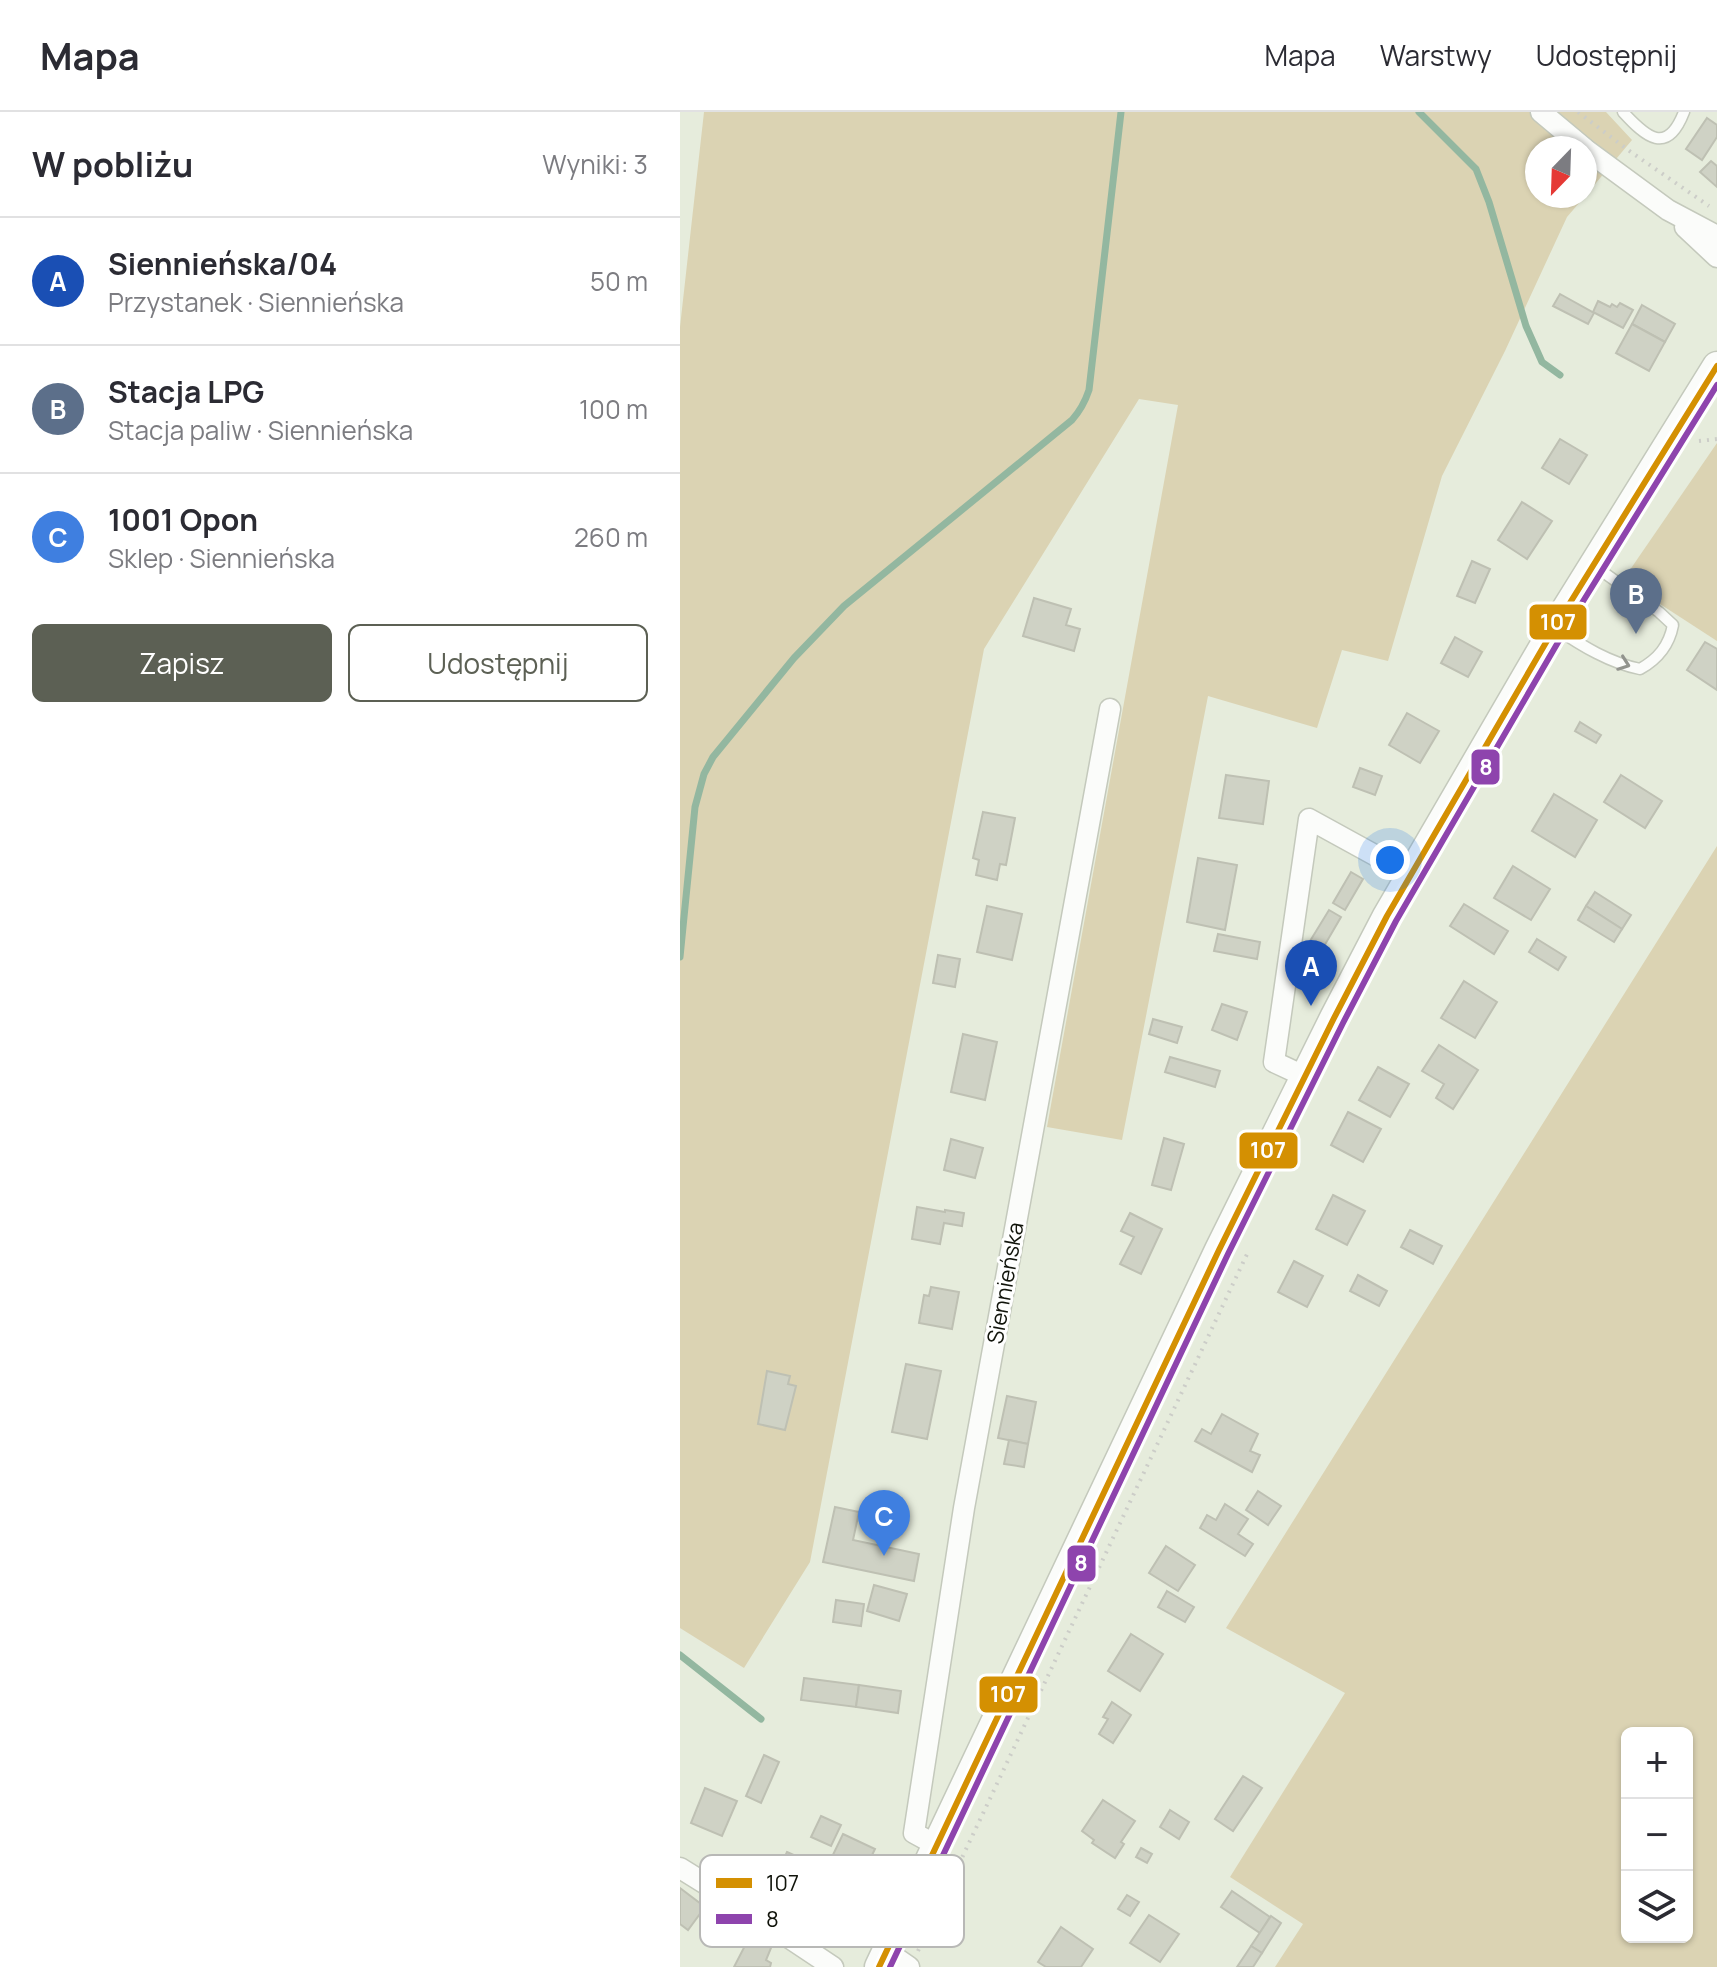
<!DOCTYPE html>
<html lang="pl">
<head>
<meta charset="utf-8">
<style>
	:root { --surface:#fff; --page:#f2f2f3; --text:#2b2b33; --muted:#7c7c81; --line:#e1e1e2; --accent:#5c6054 }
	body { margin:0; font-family:Manrope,sans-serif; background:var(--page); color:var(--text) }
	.controls { position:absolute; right:24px; bottom:24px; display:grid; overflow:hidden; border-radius:12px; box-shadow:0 2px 6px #0004 }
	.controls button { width:72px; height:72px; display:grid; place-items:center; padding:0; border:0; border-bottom:2px solid var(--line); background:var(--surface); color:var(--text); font:40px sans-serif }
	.compass { position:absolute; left:845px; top:24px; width:72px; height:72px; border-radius:50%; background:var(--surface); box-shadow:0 2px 6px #0004; rotate:203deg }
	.you { position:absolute; left:710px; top:748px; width:28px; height:28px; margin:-20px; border:6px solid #fff; border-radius:50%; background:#1a73e8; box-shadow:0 0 0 12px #1a73e833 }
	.badge { display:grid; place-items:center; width:52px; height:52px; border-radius:50%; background:var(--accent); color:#fff; font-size:26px; font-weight:700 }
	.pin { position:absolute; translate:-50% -66px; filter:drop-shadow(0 2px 4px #0008) }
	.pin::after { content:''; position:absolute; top:42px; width:28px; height:24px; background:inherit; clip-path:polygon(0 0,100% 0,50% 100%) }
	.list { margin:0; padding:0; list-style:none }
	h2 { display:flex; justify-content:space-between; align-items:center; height:104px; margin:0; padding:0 32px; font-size:34px }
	h2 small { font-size:26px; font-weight:400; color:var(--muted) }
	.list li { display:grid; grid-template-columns:52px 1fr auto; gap:24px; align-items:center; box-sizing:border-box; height:128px; padding:0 32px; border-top:2px solid var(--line) }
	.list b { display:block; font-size:30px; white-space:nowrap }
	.list p { margin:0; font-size:26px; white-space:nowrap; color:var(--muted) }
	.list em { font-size:26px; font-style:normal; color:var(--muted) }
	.actions { display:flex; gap:16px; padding:24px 32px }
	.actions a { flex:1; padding:18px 0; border:2px solid var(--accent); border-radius:12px; text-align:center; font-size:28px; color:var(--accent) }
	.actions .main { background:var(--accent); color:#fff }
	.icon { flex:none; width:44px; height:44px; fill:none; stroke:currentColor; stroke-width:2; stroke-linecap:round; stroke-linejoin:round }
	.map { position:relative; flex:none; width:1037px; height:1855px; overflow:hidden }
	header { display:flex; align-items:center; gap:48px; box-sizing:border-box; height:112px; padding:0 40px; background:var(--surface); border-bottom:2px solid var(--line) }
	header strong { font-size:38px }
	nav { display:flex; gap:44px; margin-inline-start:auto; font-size:28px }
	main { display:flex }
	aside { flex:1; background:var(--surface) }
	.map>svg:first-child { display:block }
</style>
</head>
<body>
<header>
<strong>Mapa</strong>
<nav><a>Mapa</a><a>Warstwy</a><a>Udostępnij</a></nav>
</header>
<main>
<aside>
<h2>W pobliżu<small>Wyniki: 3</small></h2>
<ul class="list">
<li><span class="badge" style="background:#1a4fb4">A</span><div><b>Siennieńska/04</b><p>Przystanek · Siennieńska</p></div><em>50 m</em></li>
<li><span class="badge" style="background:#5c6f8a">B</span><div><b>Stacja LPG</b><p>Stacja paliw · Siennieńska</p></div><em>100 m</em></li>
<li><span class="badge" style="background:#3f7fe0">C</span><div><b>1001 Opon</b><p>Sklep · Siennieńska</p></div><em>260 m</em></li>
</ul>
<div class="actions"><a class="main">Zapisz</a><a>Udostępnij</a></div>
</aside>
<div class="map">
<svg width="1037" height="1855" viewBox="0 0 1037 1855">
	<rect width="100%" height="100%" fill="#e6ecdc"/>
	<g fill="#dbd3b3" fill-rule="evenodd">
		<polygon points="24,0 926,0 952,28 905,84 905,36 857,36 857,84 905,84 887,105 825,239 762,364 708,549 662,538 637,616 528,584 442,1028 367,1015 498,293 459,287 304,537 130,1450 64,1556 0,1516 0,215"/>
		<polygon points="1037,331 1037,529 943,468"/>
		<path d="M1037 734V1855H595L623 1812 550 1765 665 1581 546 1516ZM1007 1621V1825H947V1621Z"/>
	</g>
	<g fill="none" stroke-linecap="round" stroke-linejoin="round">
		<g stroke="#93b7a0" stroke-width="7">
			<polyline points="739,0 796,57 809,90 846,214 862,250 880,263"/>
			<path d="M0 845 15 695 24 662 33 645 114 546 164 494 392 308C400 299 405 290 409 278L441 0"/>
			<polyline points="0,1543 81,1607"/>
		</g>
	</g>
	<g fill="#cfd2c5" stroke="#bec0b3" stroke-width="2">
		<polygon points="1027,6 1037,13 1037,25 1022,48 1006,37"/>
		<polygon points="1031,49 1037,54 1037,75 1020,60"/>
		<polygon points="880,182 914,201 908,212 873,194"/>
		<polygon points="918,189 930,195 932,192 937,195 940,191 953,198 943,216 913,200"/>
		<polygon points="962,193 995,212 985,230 952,212"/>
		<polygon points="952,212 985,230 969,259 936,241"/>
		<polygon points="880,327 907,343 889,372 862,356"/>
		<polygon points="842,390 872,409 847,447 818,428"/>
		<polygon points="792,449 810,457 795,491 777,484"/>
		<polygon points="354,486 391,497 386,513 400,517 394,539 343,524"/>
		<polygon points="775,525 802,540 788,565 761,551"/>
		<polygon points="1025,530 1037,537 1037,578 1007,558"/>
		<polygon points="727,601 759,619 740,651 709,633"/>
		<polygon points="900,610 921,623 916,631 895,619"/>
		<polygon points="680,656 702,664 695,683 673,675"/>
		<polygon points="546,663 589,669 583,712 539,706"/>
		<polygon points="941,663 982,689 965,716 924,690"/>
		<polygon points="874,682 917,708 895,745 852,719"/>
		<polygon points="303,700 335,706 326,753 320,752 317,768 296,763 299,748 293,746"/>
		<polygon points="518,746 557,753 545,818 507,810"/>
		<polygon points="833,754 870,777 851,808 814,786"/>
		<polygon points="671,760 683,767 665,798 653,791"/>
		<polygon points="915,780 951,803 942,817 906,794"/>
		<polygon points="784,792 828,819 814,842 770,814"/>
		<polygon points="307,794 342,802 332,848 297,840"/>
		<polygon points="906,794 942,817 934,830 898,808"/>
		<polygon points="649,798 661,805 643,836 630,829"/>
		<polygon points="538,822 580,830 577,847 534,839"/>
		<polygon points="857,827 886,845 878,858 849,840"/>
		<polygon points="258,843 280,847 275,875 253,871"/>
		<polygon points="784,869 817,890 795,926 761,906"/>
		<polygon points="542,892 567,900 557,928 532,918"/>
		<polygon points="473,907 502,915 497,931 469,922"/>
		<polygon points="283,922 317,930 305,988 271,980"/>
		<polygon points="759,933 798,958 773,997 756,986 764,972 742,959"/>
		<polygon points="490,945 540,959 535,975 485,960"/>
		<polygon points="698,955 729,972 710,1005 679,988"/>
		<polygon points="668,1000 701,1017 683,1050 651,1033"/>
		<polygon points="484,1026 504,1032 491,1078 472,1073"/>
		<polygon points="271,1027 303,1036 295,1066 264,1058"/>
		<polygon points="653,1083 685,1099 667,1133 636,1117"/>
		<polygon points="237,1095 265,1100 265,1098 284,1101 282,1114 264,1111 260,1132 232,1127"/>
		<polygon points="450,1101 482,1117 461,1162 440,1152 454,1125 441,1119"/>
		<polygon points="730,1118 762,1134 753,1152 721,1135"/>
		<polygon points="614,1149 643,1164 627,1195 598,1180"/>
		<polygon points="678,1163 707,1179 699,1194 670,1179"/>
		<polygon points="251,1175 279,1180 272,1217 239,1211 244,1183 249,1184"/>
		<polygon points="226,1252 261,1259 247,1327 212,1320"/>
		<polygon points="87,1259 110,1264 108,1272 116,1274 105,1318 78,1312"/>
		<polygon points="327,1284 356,1290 348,1332 318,1326"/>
		<polygon points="542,1302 578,1322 570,1339 580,1343 572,1360 515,1329 522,1317 531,1322"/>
		<polygon points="329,1328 348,1332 344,1355 324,1352"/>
		<polygon points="578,1379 601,1394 588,1413 566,1398"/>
		<polygon points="545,1392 568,1407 558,1422 573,1432 565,1444 520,1416 527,1403 536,1408"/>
		<polygon points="155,1395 179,1400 173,1428 239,1442 234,1469 143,1450"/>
		<polygon points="486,1434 515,1453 498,1479 469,1461"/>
		<polygon points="194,1473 227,1482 219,1509 187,1499"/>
		<polygon points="487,1479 514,1495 505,1510 478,1495"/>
		<polygon points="156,1488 184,1492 181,1514 153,1510"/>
		<polygon points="451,1522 483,1542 460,1579 428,1559"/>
		<polygon points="124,1566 179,1573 176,1595 121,1588"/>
		<polygon points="179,1573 221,1579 218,1601 176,1595"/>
		<polygon points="432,1590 451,1603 433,1631 419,1622 428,1607 423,1605"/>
		<polygon points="84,1643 99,1650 81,1691 66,1684"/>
		<polygon points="563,1664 582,1676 553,1719 535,1707"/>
		<polygon points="25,1676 57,1689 42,1724 11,1711"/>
		<polygon points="423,1688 455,1709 441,1730 444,1732 435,1746 412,1731 414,1728 402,1719"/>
		<polygon points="490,1698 509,1710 499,1727 480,1715"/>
		<polygon points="141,1704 161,1713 151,1734 131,1725"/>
		<polygon points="163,1722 195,1737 181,1766 149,1751"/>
		<polygon points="461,1736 472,1742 467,1751 456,1745"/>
		<polygon points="107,1740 127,1749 110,1785 90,1776"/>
		<polygon points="0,1776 25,1795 8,1818 0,1812"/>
		<polygon points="552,1779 590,1805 580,1821 541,1795"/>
		<polygon points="447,1783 459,1790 450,1804 438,1797"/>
		<polygon points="469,1803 499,1822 480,1850 450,1831"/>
		<polygon points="591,1804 601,1811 582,1841 571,1834"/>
		<polygon points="381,1815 413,1837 401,1855 366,1855 358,1850"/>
		<polygon points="71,1822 93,1831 86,1848 91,1851 90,1855 54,1855"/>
		<polygon points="571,1834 582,1841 573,1855 557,1855"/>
	</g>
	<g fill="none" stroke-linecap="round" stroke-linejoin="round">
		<g stroke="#c4c9bc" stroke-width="13">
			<g id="service">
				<path d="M943 0C966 25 987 44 1004 0"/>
				<path d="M877 517C902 534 930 551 960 557 978 547 989 534 993 513L979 500 916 455"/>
			</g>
		</g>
		<g stroke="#c4c9bc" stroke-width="23">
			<g id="minor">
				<polyline points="861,0 904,36"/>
				<polyline points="905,37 988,98 1037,124"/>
				<polyline points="1005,115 1037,145"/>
				<polyline points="624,964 594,950 629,707 731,763"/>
				<polyline points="256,1733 234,1721 284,1396 430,597"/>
				<polyline points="0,1756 66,1797 153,1855"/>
				<polyline points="206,1839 229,1855"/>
			</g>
		</g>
		<g stroke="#c4c9bc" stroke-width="31">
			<polyline id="secondary" points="199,1855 539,1138 654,906 707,804 875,515 1037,254"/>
		</g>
		<g stroke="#cccdc8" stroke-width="4" stroke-dasharray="2 6" stroke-linecap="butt">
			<polyline points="898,0 948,38 1029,94"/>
			<polyline points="1019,329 1037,327"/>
			<polyline points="238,1839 569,1138"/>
		</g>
		<use href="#service" stroke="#fbfcfa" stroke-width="10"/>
		<use href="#minor" stroke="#fbfcfa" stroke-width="20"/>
		<use href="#secondary" stroke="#fbfcfa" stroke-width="28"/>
		<g stroke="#fff" stroke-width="12">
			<polyline id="bus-1" points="199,1855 539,1138 654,906 707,804 875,515 1037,254"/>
		</g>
		<g stroke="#fff" stroke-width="12">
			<polyline id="bus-2" points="210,1855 548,1142 663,911 716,809 884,520 1037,273"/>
		</g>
		<use href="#bus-1" stroke="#d49002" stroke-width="6"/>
		<use href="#bus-2" stroke="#8e44ad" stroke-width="6"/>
	</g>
	<defs><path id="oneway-chevron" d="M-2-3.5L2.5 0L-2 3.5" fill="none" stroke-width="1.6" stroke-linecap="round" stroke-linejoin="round" transform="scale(2)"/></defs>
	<use stroke="#92948e" href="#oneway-chevron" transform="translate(944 552) rotate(20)"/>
	<g text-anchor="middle" stroke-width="6" stroke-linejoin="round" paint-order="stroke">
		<g font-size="22" fill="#11140b" stroke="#fff">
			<text transform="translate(325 1171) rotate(-80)" y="8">Siennieńska</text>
		</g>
	</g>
	<rect x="20" y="1743" width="264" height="92" rx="12" fill="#fff" stroke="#b8b8b6" stroke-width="2"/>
	<rect x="36" y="1766" width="36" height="10" fill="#d49002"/>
	<rect x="36" y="1802" width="36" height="10" fill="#8e44ad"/>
	<g font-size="22" fill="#11140b">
		<text x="86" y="1779">107</text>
		<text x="86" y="1815">8</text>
	</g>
	<g stroke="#fff" stroke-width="3">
		<rect x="848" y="491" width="60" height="38" rx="8" fill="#d49002"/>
		<rect x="790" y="636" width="31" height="38" rx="8" fill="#8e44ad"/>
		<rect x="558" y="1019" width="61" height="39" rx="8" fill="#d49002"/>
		<rect x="386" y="1432" width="31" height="39" rx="8" fill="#8e44ad"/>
		<rect x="298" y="1563" width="61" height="39" rx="8" fill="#d49002"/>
	</g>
	<g font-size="22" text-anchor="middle" font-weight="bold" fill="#fff">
		<text x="878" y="518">107</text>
		<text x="806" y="663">8</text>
		<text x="588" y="1046">107</text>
		<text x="401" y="1459">8</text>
		<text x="328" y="1590">107</text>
	</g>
</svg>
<div class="controls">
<button>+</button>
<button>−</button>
<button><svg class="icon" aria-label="layers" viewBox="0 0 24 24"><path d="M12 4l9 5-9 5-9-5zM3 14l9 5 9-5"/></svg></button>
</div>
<svg class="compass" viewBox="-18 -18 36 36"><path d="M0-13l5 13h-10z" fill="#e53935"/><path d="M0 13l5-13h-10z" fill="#7c7c81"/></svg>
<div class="you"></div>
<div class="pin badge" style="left:631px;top:894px;background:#1a4fb4">A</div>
<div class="pin badge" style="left:956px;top:522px;background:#5c6f8a">B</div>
<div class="pin badge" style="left:204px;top:1444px;background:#3f7fe0">C</div>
</div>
</main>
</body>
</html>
